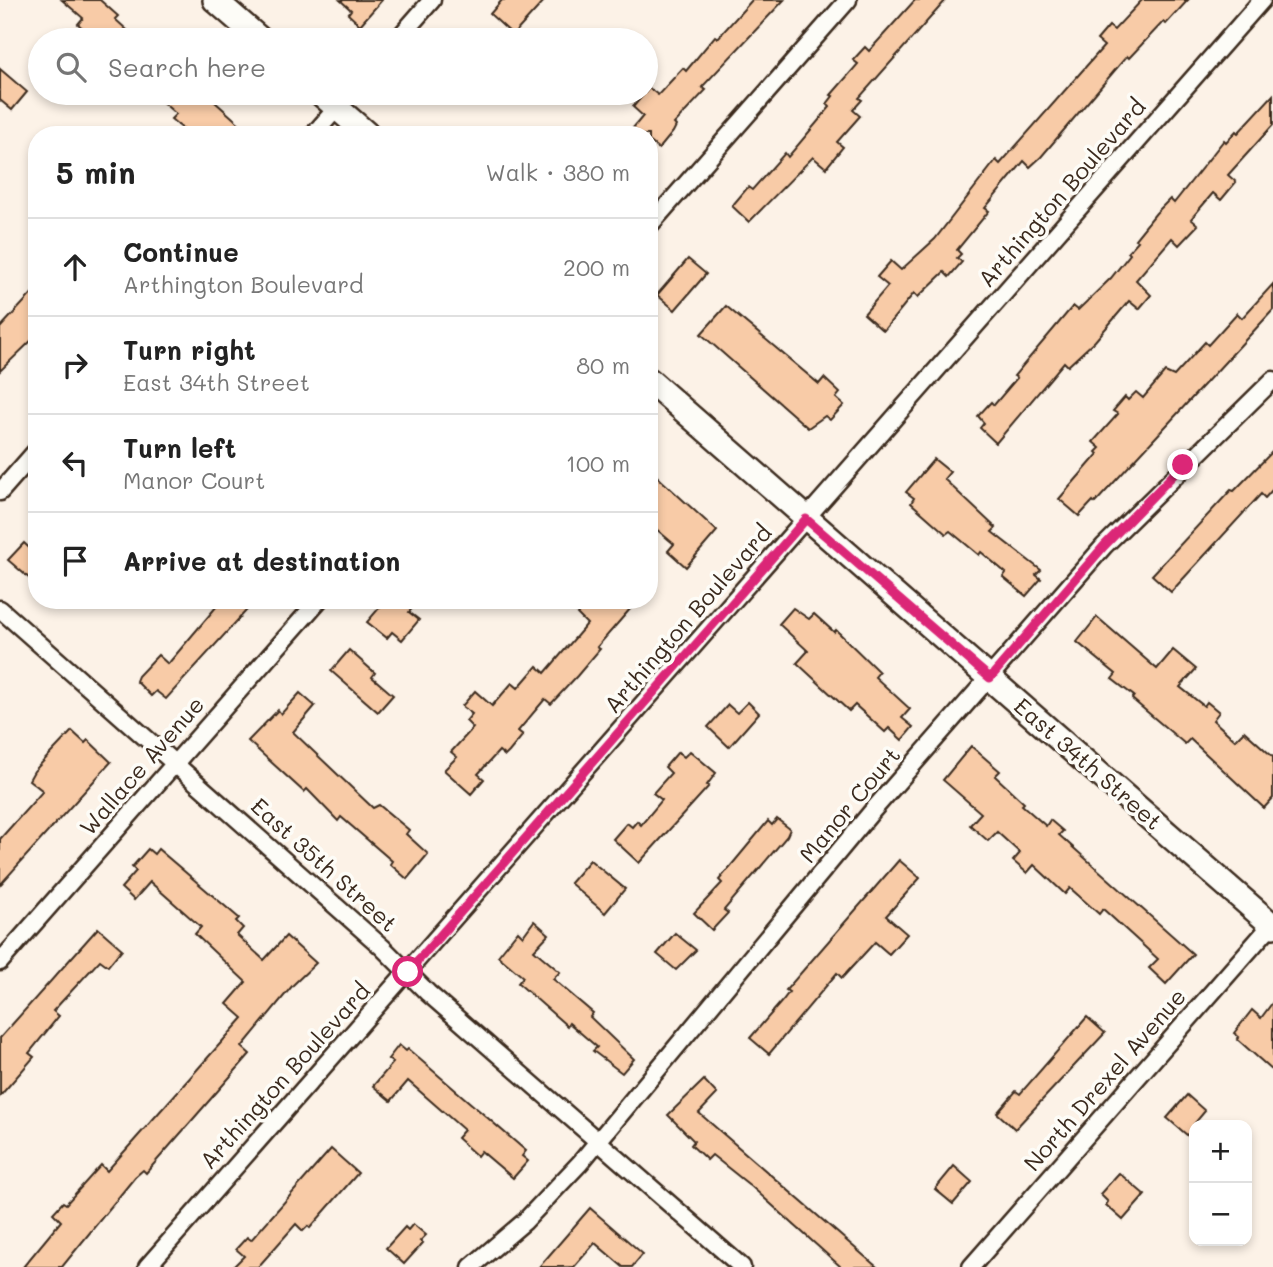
<!DOCTYPE html>
<html lang="en">
<head>
<meta charset="utf-8">
<style>
	:root { --surface:#fff; --page:#f2f2f2; --text:#222; --muted:#767676; --line:#e0e0e0 }
	body { margin:0; font-family:Mali,sans-serif; background:var(--page); color:var(--text) }
	.controls { position:absolute; right:21px; bottom:21px; display:grid; overflow:hidden; border-radius:14px; box-shadow:0 4px 10px #0003 }
	.controls button { width:63px; height:63px; display:grid; place-items:center; padding:0; border:0; border-bottom:2px solid var(--line); background:var(--surface); color:var(--text); font:35px sans-serif }
	.stop { position:absolute; width:21px; height:21px; margin:-16px; border:5px solid #db2777; border-radius:50%; background:#fff }
	.stop.end { background:#db2777; border-color:#fff; box-shadow:0 2px 7px #0008 }
	.list { margin:0; padding:0; list-style:none }
	h2 { display:flex; justify-content:space-between; align-items:center; height:91px; margin:0; padding:0 28px; font-size:30px }
	h2 small { font-size:23px; font-weight:400; color:var(--muted) }
	.list li { display:grid; grid-template-columns:46px 1fr auto; gap:21px; align-items:center; box-sizing:border-box; height:98px; padding:0 28px; border-top:2px solid var(--line) }
	.list b { display:block; font-size:26px; white-space:nowrap }
	.list p { margin:0; font-size:23px; white-space:nowrap; color:var(--muted) }
	.list em { font-size:23px; font-style:normal; color:var(--muted) }
	.icon { flex:none; width:38px; height:38px; fill:none; stroke:currentColor; stroke-width:2; stroke-linecap:round; stroke-linejoin:round }
	.map { position:relative; flex:none; width:1273px; height:1267px; overflow:hidden }
	.search { position:absolute; background:var(--surface); box-shadow:0 4px 10px #0003; left:28px; top:28px; width:630px; height:77px; display:flex; align-items:center; gap:18px; box-sizing:border-box; padding:0 24px; border-radius:38px; color:var(--muted); font-size:26px }
	.panel { position:absolute; background:var(--surface); box-shadow:0 4px 10px #0003; left:28px; top:126px; width:630px; height:483px; border-radius:28px }
	.map>svg:first-child { display:block }
</style>
</head>
<body>
<div class="map">
<svg width="1273" height="1267" viewBox="0 0 1273 1267">
	<rect width="100%" height="100%" fill="#fcf2e7"/>
	<filter id="ink" filterUnits="userSpaceOnUse"><feTurbulence type="fractalNoise" baseFrequency=".0143" numOctaves="2"/><feDisplacementMap in="SourceGraphic" scale="14" xChannelSelector="R" yChannelSelector="G"/><feConvolveMatrix kernelMatrix="1 2 1 2 8 2 1 2 1" color-interpolation-filters="sRGB"/></filter>
	<g filter="url(#ink)">
		<g fill="#f8cba7" stroke="#3b2a1e" stroke-width="2">
			<polygon points="62,0 100,0 118,16 115,19 138,40 96,40 78,24 83,18"/>
			<polygon points="340,0 382,0 360,25 348,14 351,10"/>
			<polygon points="502,0 545,0 513,35 490,14"/>
			<polygon points="752,0 784,0 702,87 706,90 674,124 676,126 673,132 659,149 649,141 649,135 641,135 633,128 643,116 633,107 649,88 658,95 683,68 686,71 715,36 718,38"/>
			<polygon points="915,0 946,0 859,98 862,100 853,110 860,116 837,142 843,147 826,168 813,157 749,222 732,206 748,187 752,190 785,153 788,157 830,107 827,104 833,96 831,95 858,64 853,60 865,47 869,51"/>
			<polygon points="1142,0 1188,0 1166,24 1163,22 1129,58 1127,56 1041,157 1030,167 1024,161 985,208 989,211 957,250 961,254 957,258 962,262 949,277 944,272 918,297 914,293 884,330 881,329 864,314 888,286 877,277 891,261 901,270 935,239 996,160 1000,164 1104,46 1097,40 1109,26 1114,30"/>
			<polygon points="0,69 27,92 12,110 0,100"/>
			<polygon points="152,93 205,93 252,135 190,135 171,119 176,114"/>
			<polygon points="1273,95 1273,125 1228,175 1236,182 1221,200 1213,193 1191,219 1198,225 1179,245 1172,238 1136,280 1151,295 1139,309 1129,301 1095,341 1068,366 1064,362 996,443 980,428 984,423 978,416 991,402 994,405 1017,378 1014,376 1073,306 1078,310 1111,278 1130,254 1128,252 1138,241 1135,239 1156,213 1170,199 1174,203 1224,140 1226,142 1236,131 1238,133"/>
			<polygon points="688,259 706,274 675,310 657,295"/>
			<polygon points="1273,284 1273,310 1095,503 1093,501 1079,516 1059,499 1098,454 1096,452 1100,448 1093,442 1118,414 1113,411 1125,397 1128,400 1136,392 1143,398 1165,372 1174,376 1205,342 1208,345 1237,313 1242,318"/>
			<polygon points="37,288 37,335 0,371 0,328"/>
			<polygon points="726,306 819,384 824,378 840,393 836,398 844,405 830,420 825,416 808,428 701,334"/>
			<polygon points="1273,451 1273,489 1265,498 1261,494 1171,592 1152,575 1231,490 1234,491"/>
			<polygon points="934,459 950,472 944,479 996,528 992,532 1041,570 1036,575 1041,579 1026,596 1003,577 1006,573 981,552 979,555 950,531 946,534 911,503 914,498 906,492"/>
			<polygon points="649,469 717,531 686,567 668,551 674,544 649,523"/>
			<polygon points="24,543 37,555 37,585 8,560"/>
			<polygon points="222,600 256,600 166,699 156,691 151,696 136,681 138,676 158,655 168,664"/>
			<polygon points="386,600 419,600 409,612 419,620 402,640 392,632 387,638 367,622"/>
			<polygon points="589,600 622,600 631,608 597,647 600,649 577,676 551,704 545,699 518,731 523,735 509,752 505,756 499,751 478,774 484,779 471,794 444,770 457,757 451,752 473,728 466,721 472,714 462,706 475,691 492,706 512,683 518,688 537,666 545,673 587,624 577,614"/>
			<polygon points="793,608 809,619 814,614 834,632 836,630 879,672 875,677 910,709 902,718 913,727 902,740 889,728 885,732 855,705 849,711 797,663 808,651 779,624"/>
			<polygon points="1097,617 1157,669 1173,650 1196,669 1180,687 1204,706 1207,702 1219,712 1213,720 1235,740 1244,731 1273,757 1273,798 1264,808 1190,739 1185,744 1132,699 1134,696 1112,679 1116,674 1077,642"/>
			<polygon points="349,650 375,673 372,677 393,695 378,712 331,671"/>
			<polygon points="300,693 315,706 293,732 373,808 379,805 409,830 406,834 428,854 407,879 390,864 392,861 341,817 338,821 307,789 304,792 248,741 278,710 281,714"/>
			<polygon points="748,702 759,713 729,747 708,727 728,705 737,713"/>
			<polygon points="72,731 85,743 88,740 111,762 0,885 0,839 43,791 29,780 34,771"/>
			<polygon points="971,746 1000,771 995,776 1024,803 1022,805 1046,826 1050,820 1063,831 1059,835 1193,954 1166,984 1149,968 1158,959 1103,909 1099,914 1070,888 1065,894 1034,865 1027,873 1013,861 1020,853 997,832 988,841 970,825 981,813 943,780"/>
			<polygon points="690,751 716,773 707,785 709,786 639,863 613,839 627,823 632,827 637,821 641,825 662,800 653,793 671,773 665,767 678,752 684,757"/>
			<polygon points="777,819 790,829 787,836 724,910 728,913 712,930 694,913 722,883 719,880 768,821 772,825"/>
			<polygon points="148,849 154,854 158,849 239,918 236,921 243,928 237,935 264,960 286,936 316,963 293,985 242,1047 250,1054 146,1173 143,1170 135,1177 62,1267 23,1267 61,1221 53,1213 63,1202 66,1204 101,1165 107,1171 243,1018 227,1004 246,982 195,934 201,927 150,882 134,900 121,888 136,871 132,867"/>
			<polygon points="590,860 625,889 605,913 570,883"/>
			<polygon points="899,860 920,878 886,916 907,934 889,954 875,942 842,978 837,973 769,1054 750,1038 783,1000 789,992 786,990"/>
			<polygon points="534,921 549,934 534,950 560,972 553,979 593,1013 590,1017 634,1059 622,1073 593,1051 597,1047 569,1023 567,1026 518,983 523,977 498,956 518,931 523,936"/>
			<polygon points="98,928 122,949 108,966 100,960 53,1011 59,1016 29,1053 34,1057 0,1096 0,1038"/>
			<polygon points="675,933 696,950 676,970 657,954"/>
			<polygon points="1273,1002 1273,1071 1237,1039 1239,1037 1234,1033 1252,1010 1261,1018"/>
			<polygon points="1087,1017 1105,1033 1015,1129 997,1113 1016,1091 1020,1094"/>
			<polygon points="399,1045 406,1051 408,1049 526,1151 522,1156 528,1161 513,1178 481,1151 477,1156 457,1138 464,1130 408,1081 391,1101 373,1086 393,1063 388,1059"/>
			<polygon points="704,1080 717,1094 699,1113 877,1267 841,1267 752,1187 712,1155 707,1160 691,1145 694,1141 668,1115"/>
			<polygon points="1187,1095 1205,1111 1194,1124 1194,1141 1167,1118"/>
			<polygon points="331,1149 358,1173 310,1228 308,1226 303,1231 296,1224 258,1267 233,1267 244,1256 236,1249 247,1237 251,1240"/>
			<polygon points="954,1166 972,1182 953,1204 935,1189"/>
			<polygon points="1119,1173 1145,1195 1123,1220 1106,1205 1108,1202 1100,1194"/>
			<polygon points="590,1208 643,1254 632,1267 623,1267 595,1243 574,1267 539,1267"/>
			<polygon points="413,1224 426,1235 420,1241 423,1243 404,1264 386,1248 405,1227 408,1230"/>
		</g>
		<g fill="none" stroke-linecap="round" stroke-linejoin="round">
			<g stroke="#3b2a1e" stroke-width="21">
				<g id="minor">
					<polyline points="397,40 432,0"/>
					<polyline points="313,135 350,93"/>
					<polyline points="649,226 848,0"/>
					<polyline points="0,492 37,450"/>
					<polyline points="0,609 382,947 428,993 742,1267"/>
					<polyline points="0,962 319,600"/>
					<polyline points="147,1267 1262,0"/>
					<polyline points="471,1267 524,1222 580,1163 874,809 1104,546 1273,380"/>
					<polyline points="971,1267 1273,923"/>
				</g>
			</g>
			<g stroke="#3b2a1e" stroke-width="28">
				<g id="secondary">
					<polyline points="215,0 261,40"/>
					<polyline points="320,93 368,135"/>
					<polyline points="649,380 1273,926"/>
				</g>
			</g>
			<use href="#minor" stroke="#fdfcf7" stroke-width="16"/>
			<use href="#secondary" stroke="#fdfcf7" stroke-width="23"/>
		</g>
	</g>
	<g fill="none" stroke-linecap="round" stroke-linejoin="round" filter="url(#ink)">
		<polyline stroke="#db2777" stroke-width="9" points="408,972 806,519 990,678 1104,546 1183,465"/>
	</g>
	<g text-anchor="middle" stroke-width="7" stroke-linejoin="round" paint-order="stroke">
		<g font-size="23" fill="#3b2a1e" stroke="#fdfcf7">
			<text transform="translate(1062 193) rotate(-49)" y="8">Arthington Boulevard</text>
			<text transform="translate(688 619) rotate(-49)" y="8">Arthington Boulevard</text>
			<text transform="translate(1088 764) rotate(41)" y="8">East 34th Street</text>
			<text transform="translate(142 766) rotate(-49)" y="8">Wallace Avenue</text>
			<text transform="translate(850 805) rotate(-50)" y="8">Manor Court</text>
			<text transform="translate(324 865) rotate(42)" y="8">East 35th Street</text>
			<text transform="translate(285 1076) rotate(-48)" y="8">Arthington Boulevard</text>
			<text transform="translate(1105 1080) rotate(-49)" y="8">North Drexel Avenue</text>
		</g>
	</g>
</svg>
<div class="controls">
<button>+</button>
<button>−</button>
</div>
<div class="stop" style="left:408px;top:972px"></div>
<div class="stop end" style="left:1183px;top:465px"></div>
<div class="search"><svg class="icon" aria-label="search" viewBox="0 0 24 24"><circle cx="10" cy="10" r="6"/><path d="M15 15l6 6"/></svg>Search here</div>
<section class="panel">
<h2>5 min<small>Walk · 380 m</small></h2>
<ul class="list">
<li><svg class="icon" aria-label="ahead" viewBox="0 0 24 24"><path d="M12 20V5M6 11l6-6 6 6"/></svg><div><b>Continue</b><p>Arthington Boulevard</p></div><em>200 m</em></li>
<li><svg class="icon" aria-label="right" viewBox="0 0 24 24"><path d="M7 20v-9h11M14 6l5 5-5 5"/></svg><div><b>Turn right</b><p>East 34th Street</p></div><em>80 m</em></li>
<li><svg class="icon" aria-label="left" viewBox="0 0 24 24"><path d="M17 20v-9H6M10 6l-5 5 5 5"/></svg><div><b>Turn left</b><p>Manor Court</p></div><em>100 m</em></li>
<li><svg class="icon" aria-label="arrive" viewBox="0 0 24 24"><path d="M6 21V4h12l-3 4 3 4H6"/></svg><div><b>Arrive at destination</b></div></li>
</ul>
</section>
</div>
</body>
</html>
